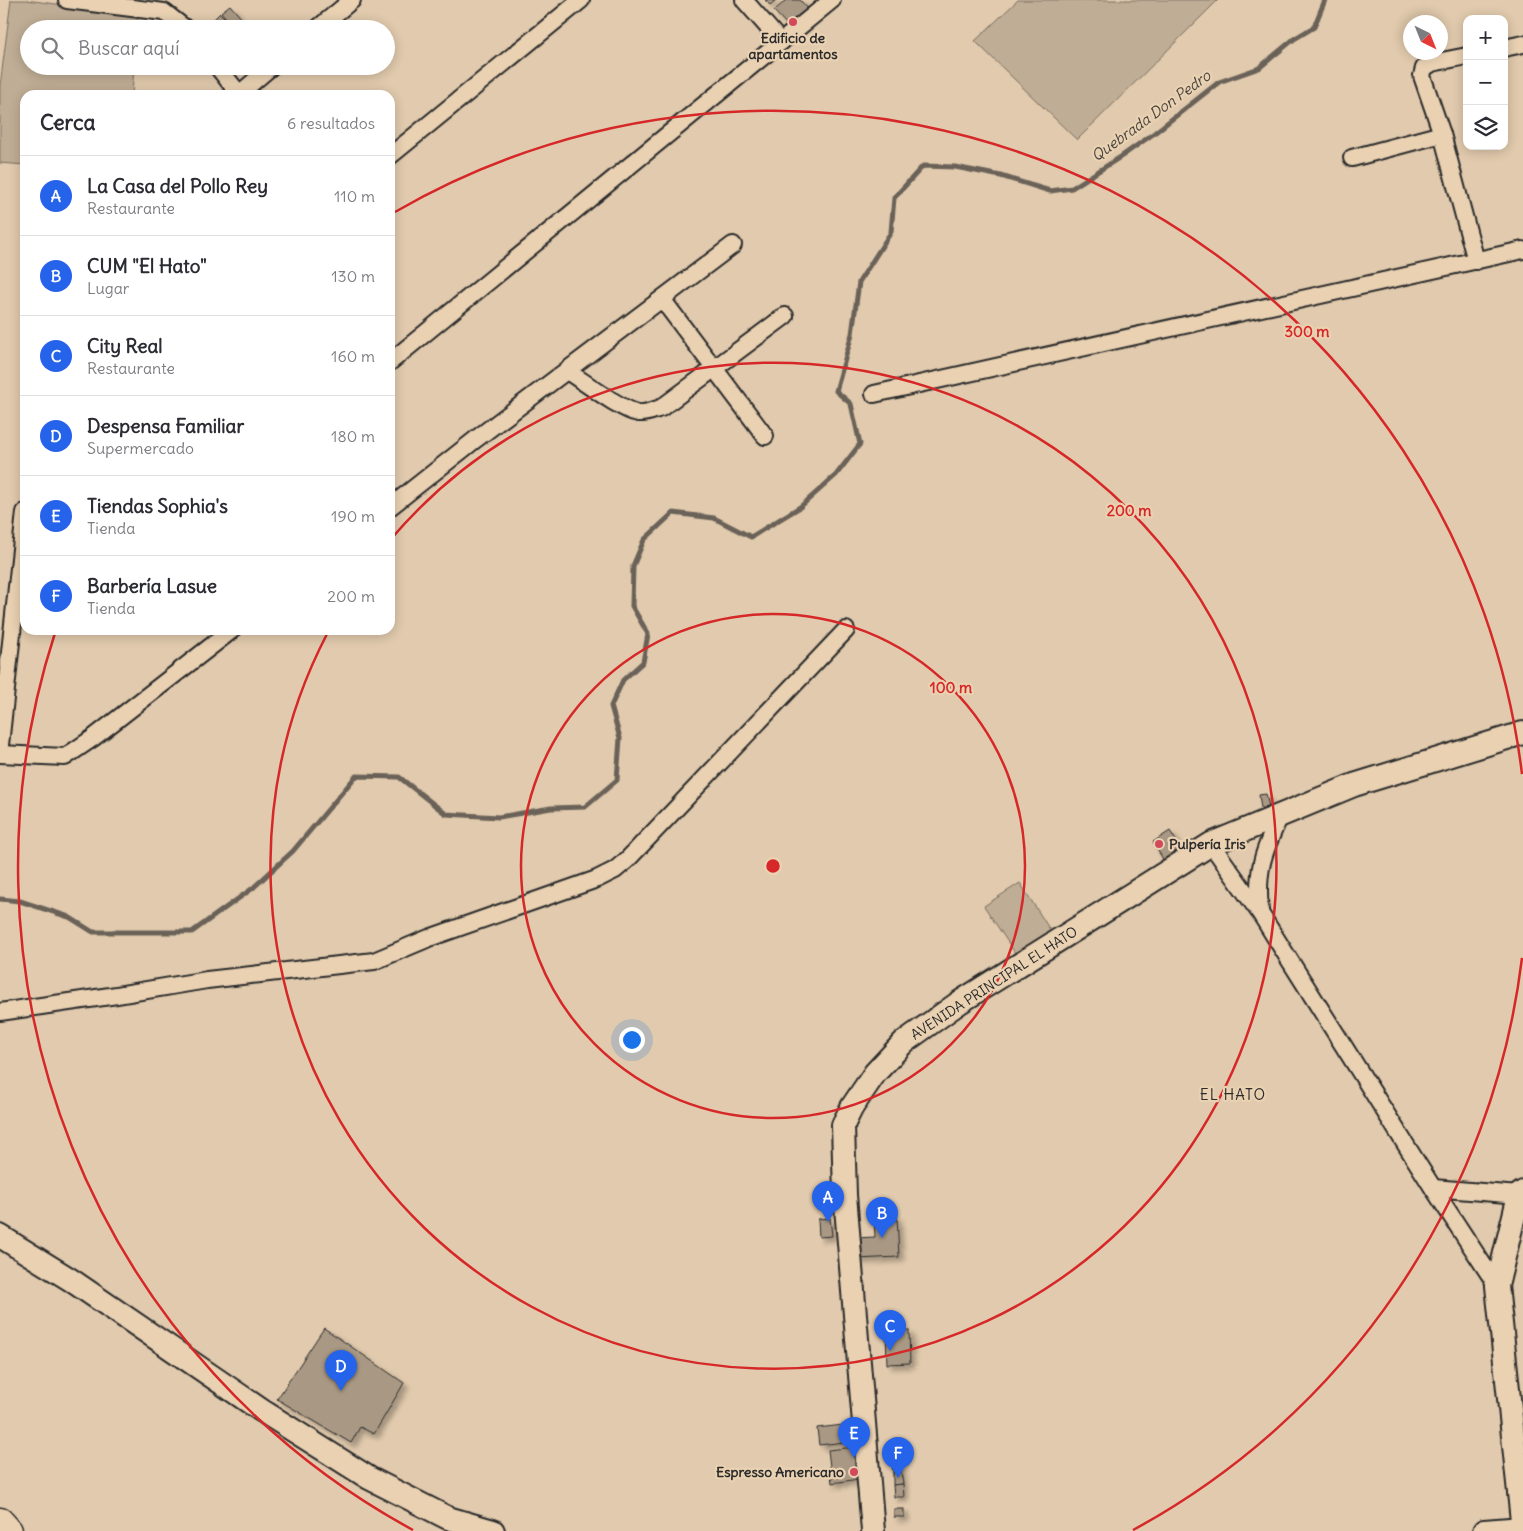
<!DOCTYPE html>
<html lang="es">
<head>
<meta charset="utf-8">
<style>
	:root { --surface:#fff; --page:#f7f7f7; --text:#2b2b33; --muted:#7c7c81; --line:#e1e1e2; --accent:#2563eb }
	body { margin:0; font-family:Delius,sans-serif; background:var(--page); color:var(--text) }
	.controls { position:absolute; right:15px; top:15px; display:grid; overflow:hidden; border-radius:10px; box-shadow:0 2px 12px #0003 }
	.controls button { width:45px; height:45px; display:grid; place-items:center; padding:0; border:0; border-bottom:1px solid var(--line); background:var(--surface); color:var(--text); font:25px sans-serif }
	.compass { position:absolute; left:1403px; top:15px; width:45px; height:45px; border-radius:50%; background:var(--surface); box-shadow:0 2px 12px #0003; rotate:137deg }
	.you { position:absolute; left:631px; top:1039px; width:18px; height:18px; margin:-12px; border:4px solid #fff; border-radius:50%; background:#1a73e8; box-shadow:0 0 0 8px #1a73e833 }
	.badge { display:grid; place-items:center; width:32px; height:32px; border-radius:50%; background:var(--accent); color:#fff; font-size:16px; font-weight:700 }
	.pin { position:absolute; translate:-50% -41px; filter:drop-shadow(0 1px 2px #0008) }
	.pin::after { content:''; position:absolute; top:26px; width:18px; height:15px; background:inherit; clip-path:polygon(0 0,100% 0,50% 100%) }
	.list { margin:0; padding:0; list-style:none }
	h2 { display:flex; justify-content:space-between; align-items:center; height:65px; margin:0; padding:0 20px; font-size:21px }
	h2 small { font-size:16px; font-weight:400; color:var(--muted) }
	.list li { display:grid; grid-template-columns:32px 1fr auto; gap:15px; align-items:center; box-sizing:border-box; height:80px; padding:0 20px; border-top:1px solid var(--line) }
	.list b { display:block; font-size:19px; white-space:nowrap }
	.list p { margin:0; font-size:16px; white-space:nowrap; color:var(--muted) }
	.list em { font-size:16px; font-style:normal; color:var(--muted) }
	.icon { flex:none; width:28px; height:28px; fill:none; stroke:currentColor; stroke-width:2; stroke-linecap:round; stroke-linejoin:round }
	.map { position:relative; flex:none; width:1523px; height:1531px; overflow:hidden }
	.search { position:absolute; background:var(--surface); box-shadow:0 2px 12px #0003; left:20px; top:20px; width:375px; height:55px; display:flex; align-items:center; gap:12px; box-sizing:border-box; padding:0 18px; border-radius:28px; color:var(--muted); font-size:19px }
	.panel { position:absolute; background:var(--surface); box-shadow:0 2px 12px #0003; left:20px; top:90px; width:375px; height:545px; border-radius:15px }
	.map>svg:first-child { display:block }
</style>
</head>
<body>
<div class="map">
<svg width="1523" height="1531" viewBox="0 0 1523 1531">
	<defs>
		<filter id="shadow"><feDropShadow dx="4.5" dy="4.5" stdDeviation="2.5" flood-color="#0004"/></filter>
	</defs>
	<rect width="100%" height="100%" fill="#e1caad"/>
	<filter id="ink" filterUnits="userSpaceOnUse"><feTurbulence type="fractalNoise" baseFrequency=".02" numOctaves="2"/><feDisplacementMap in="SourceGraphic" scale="10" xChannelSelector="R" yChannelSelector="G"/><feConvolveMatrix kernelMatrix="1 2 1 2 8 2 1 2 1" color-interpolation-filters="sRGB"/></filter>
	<g filter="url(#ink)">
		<g fill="#c0ad95" stroke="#766c60">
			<polygon points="11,0 26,0 138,15 137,29 29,29 29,66 134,66 132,95 25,95 25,165 0,163 0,86"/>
			<polygon points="1018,0 1218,0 1077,140 975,41"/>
			<polygon points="1020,883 1052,933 1017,956 984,906"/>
		</g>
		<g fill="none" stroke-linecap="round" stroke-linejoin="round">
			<polyline stroke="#6a6259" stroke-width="5" points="0,899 20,901 69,917 93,932 192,932 253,888 293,851 356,776 399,777 446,814 499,817 551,808 585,807 617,780 620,738 611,706 623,680 643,662 648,634 632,606 633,566 644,540 673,513 714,518 751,537 800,507 836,475 860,444 851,404 836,391 852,334 859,282 891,232 894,198 923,166 955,167 1001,176 1050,191 1072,188 1122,156 1153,134 1219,82 1259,68 1294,39 1314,27 1325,0"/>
		</g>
		<g fill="#a99984" stroke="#2b2b2b" filter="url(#shadow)">
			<polygon points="765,0 776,0 770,5"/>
			<polygon points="786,0 800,0 813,14 792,30 774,11"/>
			<polygon points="230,5 243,20 234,27 221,12"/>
			<polygon points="220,13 234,27 232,29 214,29 209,24"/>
			<polygon points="1266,794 1269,807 1261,808 1259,795"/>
			<polygon points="1170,831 1182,850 1164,861 1153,842"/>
			<polygon points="897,1216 899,1257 856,1259 855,1238 875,1237 874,1217"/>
			<polygon points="830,1218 832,1236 819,1237 818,1219"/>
			<polygon points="324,1328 404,1383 374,1434 360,1427 351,1443 277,1399"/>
			<polygon points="886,1330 909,1330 910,1363 887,1364"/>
			<polygon points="852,1424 854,1441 819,1445 817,1428"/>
			<polygon points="855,1447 859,1479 832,1483 828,1450"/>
			<polygon points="892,1464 901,1464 901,1472 893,1473"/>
			<polygon points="901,1472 903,1484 893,1485 893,1473"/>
			<polygon points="903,1484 904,1497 894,1497 893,1485"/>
			<rect x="894" y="1509" width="10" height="8"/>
		</g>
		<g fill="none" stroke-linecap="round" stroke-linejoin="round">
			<g stroke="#2b2b2b" stroke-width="20">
				<g id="street">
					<polyline points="67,0 164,12 186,29"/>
					<polyline points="744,0 781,42"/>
					<polyline points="317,29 352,0"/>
					<polyline points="1504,48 1523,44"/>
					<polyline points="1467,56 1432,63 1424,68 1422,76 1442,134 1476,261"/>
					<polyline points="217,66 239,94"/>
					<polyline points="238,95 272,66"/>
					<polyline points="390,156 581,0"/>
					<polyline points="1352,158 1442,134"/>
					<polyline points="662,299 765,436"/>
					<polyline points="390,362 832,0"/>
					<path d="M567 371C583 381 621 410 638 413 646 414 654 410 661 408L785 316"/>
					<polyline points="874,394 1523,250"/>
					<polyline points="390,507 476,439 733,245"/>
					<polyline points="0,745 25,512"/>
					<polyline points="0,754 65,757 93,738 232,630"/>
					<polyline points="1211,844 1260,913 1433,1188 1497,1286"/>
					<path d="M1260 911C1256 871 1263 852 1280 816"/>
					<polyline points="0,1012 117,995 207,980 374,961 429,938 597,879 615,870 627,860 846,630"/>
					<polyline points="1433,1188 1519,1195"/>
				</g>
			</g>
			<g stroke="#2b2b2b" stroke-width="26">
				<g id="secondary">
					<polyline points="1523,1192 1519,1195 1497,1286 1523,1530"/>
					<polyline points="0,1236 71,1280 261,1410 369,1478 448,1518 493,1531"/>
					<polyline points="873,1531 845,1195 843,1125 852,1107 875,1073 904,1042 960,1002 1211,844 1354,785 1523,733"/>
					<polyline points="1484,1531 1523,1528"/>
				</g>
			</g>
			<g stroke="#2b2b2b" stroke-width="31">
				<polyline id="highway" points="0,1522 8,1531"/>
			</g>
			<use href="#street" stroke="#e9d1b2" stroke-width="16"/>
			<use href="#secondary" stroke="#e9d1b2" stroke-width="22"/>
			<use href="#highway" stroke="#e9d1b2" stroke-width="28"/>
		</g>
	</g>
	<g fill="none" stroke="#d62828" stroke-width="2.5">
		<circle cx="773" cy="866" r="252"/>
		<path d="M391 539A503 503 0 1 1 327 634"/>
		<path d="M1522 958A755 755 0 0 1 1133 1530M413 1530A755 755 0 0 1 55 633M395 212A755 755 0 0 1 1522 774"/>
	</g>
	<g fill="#d1495b" stroke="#e9d1b2" stroke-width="2">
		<circle cx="793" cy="22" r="5"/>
		<circle cx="1159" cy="844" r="5"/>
		<circle cx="854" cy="1472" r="5"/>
	</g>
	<g text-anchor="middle" stroke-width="4.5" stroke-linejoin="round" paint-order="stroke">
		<g font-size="14" font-weight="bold" fill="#2b2b2b" stroke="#e9d1b2">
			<text x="793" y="43">Edificio de<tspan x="793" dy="16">apartamentos</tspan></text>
			<text x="1169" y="849" text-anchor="start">Pulpería Iris</text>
			<text x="844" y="1477" text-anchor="end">Espresso Americano</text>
		</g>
		<g font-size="14" fill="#2b2b2b" stroke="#e9d1b2">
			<text transform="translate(994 983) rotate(-33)" y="5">AVENIDA PRINCIPAL EL HATO</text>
		</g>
		<g font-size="15" font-style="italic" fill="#45423e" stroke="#e9d1b2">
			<text transform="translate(1151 116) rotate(-36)" y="5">Quebrada Don Pedro</text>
		</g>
		<g font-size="15" letter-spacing="1" fill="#2b2b2b" stroke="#e9d1b2">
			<text x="1233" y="1100">EL HATO</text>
		</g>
	</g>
	<circle cx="773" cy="866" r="8" fill="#d62828" stroke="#e9d1b2" stroke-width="2.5"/>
	<g font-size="15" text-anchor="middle" font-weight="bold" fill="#d62828" stroke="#e9d1b2" stroke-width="4.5" stroke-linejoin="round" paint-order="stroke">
		<text x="1307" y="337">300 m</text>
		<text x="1129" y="516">200 m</text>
		<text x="951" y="693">100 m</text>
	</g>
</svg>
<div class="controls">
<button>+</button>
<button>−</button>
<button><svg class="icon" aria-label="layers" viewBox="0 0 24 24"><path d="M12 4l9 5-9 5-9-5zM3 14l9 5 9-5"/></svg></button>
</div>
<svg class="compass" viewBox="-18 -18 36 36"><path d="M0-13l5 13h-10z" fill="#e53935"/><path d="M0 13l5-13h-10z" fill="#7c7c81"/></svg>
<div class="you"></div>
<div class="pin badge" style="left:828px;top:1222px">A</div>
<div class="pin badge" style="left:882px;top:1238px">B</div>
<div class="pin badge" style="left:890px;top:1351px">C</div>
<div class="pin badge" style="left:341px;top:1391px">D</div>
<div class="pin badge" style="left:854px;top:1458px">E</div>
<div class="pin badge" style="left:898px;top:1478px">F</div>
<div class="search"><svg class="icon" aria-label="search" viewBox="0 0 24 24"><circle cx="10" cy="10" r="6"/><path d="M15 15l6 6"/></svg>Buscar aquí</div>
<section class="panel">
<h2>Cerca<small>6 resultados</small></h2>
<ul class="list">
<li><span class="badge">A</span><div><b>La Casa del Pollo Rey</b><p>Restaurante</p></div><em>110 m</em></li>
<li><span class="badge">B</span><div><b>CUM &quot;El Hato&quot;</b><p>Lugar</p></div><em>130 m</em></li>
<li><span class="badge">C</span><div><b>City Real</b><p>Restaurante</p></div><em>160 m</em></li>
<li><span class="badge">D</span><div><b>Despensa Familiar</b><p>Supermercado</p></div><em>180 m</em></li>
<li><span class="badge">E</span><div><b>Tiendas Sophia's</b><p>Tienda</p></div><em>190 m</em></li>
<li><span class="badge">F</span><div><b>Barbería Lasue</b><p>Tienda</p></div><em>200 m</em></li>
</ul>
</section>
</div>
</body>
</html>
